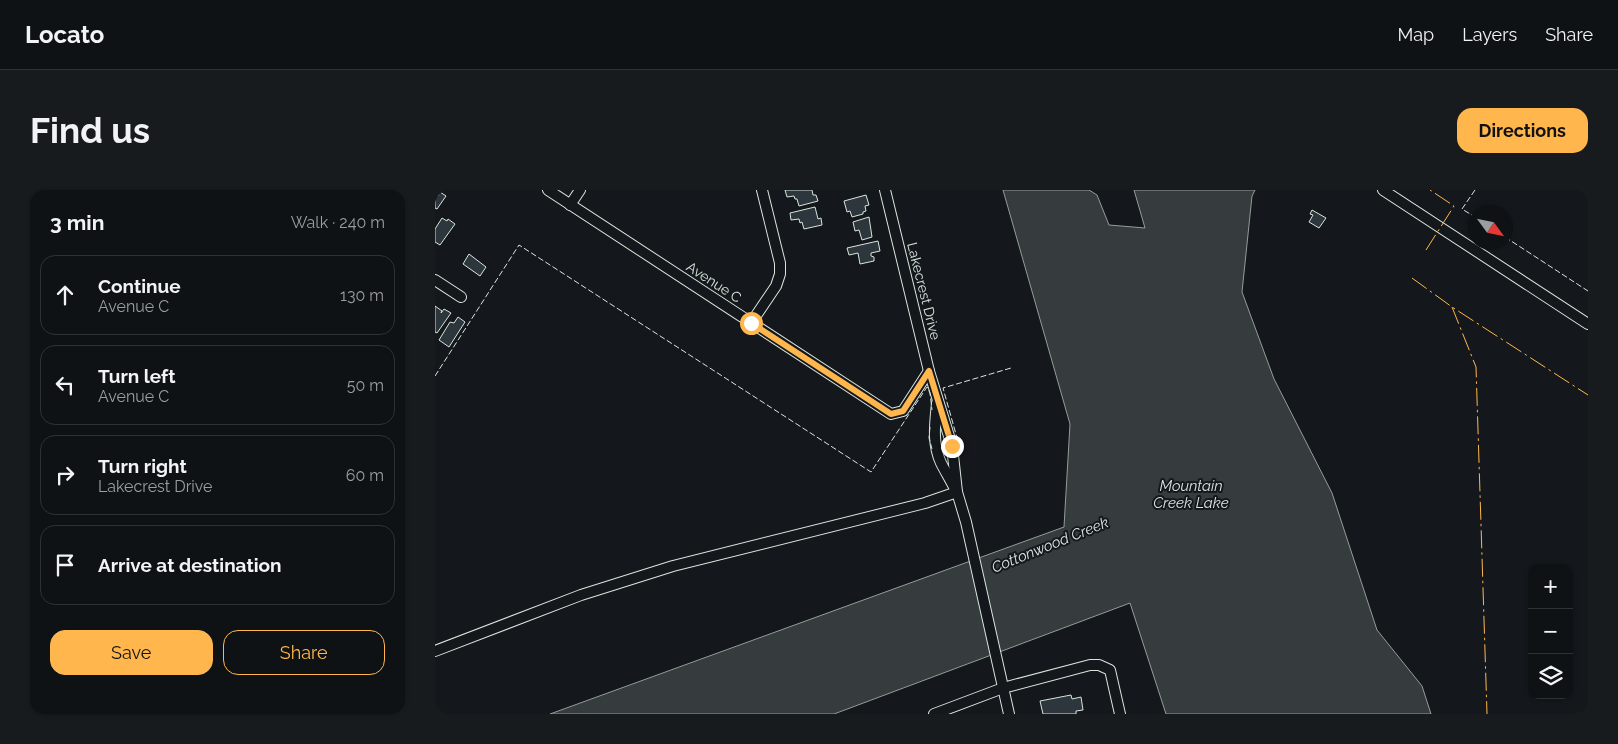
<!DOCTYPE html>
<html lang="en">
<head>
<meta charset="utf-8">
<style>
	:root { --surface:#0f1215; --page:#181b1e; --text:#f1f3f6; --muted:#9b9ea0; --line:#2f3234; --accent:#ffb74d }
	body { margin:0; font-family:Raleway,sans-serif; background:var(--page); color:var(--text) }
	.controls { position:absolute; right:15px; bottom:15px; display:grid; overflow:hidden; border-radius:10px; box-shadow:0 1px 4px #0004 }
	.controls button { width:45px; height:45px; display:grid; place-items:center; padding:0; border:0; border-bottom:1px solid var(--line); background:var(--surface); color:var(--text); font:25px sans-serif }
	.compass { position:absolute; left:1033px; top:15px; width:45px; height:45px; border-radius:50%; background:var(--surface); box-shadow:0 1px 4px #0004; rotate:123deg }
	.stop { position:absolute; width:15px; height:15px; margin:-11px; border:4px solid #ffb74d; border-radius:50%; background:#fff }
	.stop.end { background:#ffb74d; border-color:#fff; box-shadow:0 1px 5px #0008 }
	.list { margin:0; padding:0; list-style:none }
	h2 { display:flex; justify-content:space-between; align-items:center; height:65px; margin:0; padding:0 20px; font-size:21px }
	h2 small { font-size:16px; font-weight:400; color:var(--muted) }
	.list li { display:grid; grid-template-columns:32px 1fr auto; gap:15px; align-items:center; box-sizing:border-box; height:80px; margin:0 10px 10px; padding:0 10px; border:1px solid var(--line); border-radius:15px }
	.list b { display:block; font-size:19px; white-space:nowrap }
	.list p { margin:0; font-size:16px; white-space:nowrap; color:var(--muted) }
	.list em { font-size:16px; font-style:normal; color:var(--muted) }
	.actions { display:flex; gap:10px; padding:15px 20px }
	.actions a { flex:1; padding:11px 0; border:1px solid var(--accent); border-radius:15px; text-align:center; font-size:18px; color:var(--accent) }
	.actions .main { background:var(--accent); color:#111 }
	.icon { flex:none; width:28px; height:28px; fill:none; stroke:currentColor; stroke-width:2; stroke-linecap:round; stroke-linejoin:round }
	.map { position:relative; flex:none; width:1153px; height:524px; overflow:hidden; border-radius:15px }
	header { display:flex; align-items:center; gap:30px; box-sizing:border-box; height:70px; padding:0 25px; background:var(--surface); border-bottom:1px solid var(--line) }
	header strong { font-size:24px }
	nav { display:flex; gap:28px; margin-inline-start:auto; font-size:18px }
	.intro { display:flex; align-items:center; justify-content:space-between; box-sizing:border-box; height:120px; padding:0 30px }
	h1 { margin:0; font-size:35px }
	.button { padding:12px 22px; border-radius:15px; background:var(--accent); color:#111; font-size:18px; font-weight:700 }
	main { display:flex; gap:30px; padding:0 30px }
	aside { flex:1; background:var(--surface); border-radius:15px; box-shadow:0 1px 4px #0004 }
	.map>svg:first-child { display:block }
</style>
</head>
<body>
<header>
<strong>Locato</strong>
<nav><a>Map</a><a>Layers</a><a>Share</a></nav>
</header>
<div class="intro"><h1>Find us</h1><a class="button">Directions</a></div>
<main>
<aside>
<h2>3 min<small>Walk · 240 m</small></h2>
<ul class="list">
<li><svg class="icon" aria-label="ahead" viewBox="0 0 24 24"><path d="M12 20V5M6 11l6-6 6 6"/></svg><div><b>Continue</b><p>Avenue C</p></div><em>130 m</em></li>
<li><svg class="icon" aria-label="left" viewBox="0 0 24 24"><path d="M17 20v-9H6M10 6l-5 5 5 5"/></svg><div><b>Turn left</b><p>Avenue C</p></div><em>50 m</em></li>
<li><svg class="icon" aria-label="right" viewBox="0 0 24 24"><path d="M7 20v-9h11M14 6l5 5-5 5"/></svg><div><b>Turn right</b><p>Lakecrest Drive</p></div><em>60 m</em></li>
<li><svg class="icon" aria-label="arrive" viewBox="0 0 24 24"><path d="M6 21V4h12l-3 4 3 4H6"/></svg><div><b>Arrive at destination</b></div></li>
</ul>
<div class="actions"><a class="main">Save</a><a>Share</a></div>
</aside>
<div class="map">
<svg width="1153" height="524" viewBox="0 0 1153 524">
	<rect width="100%" height="100%" fill="#14181c"/>
	<polygon fill="#363b3e" stroke="#939e99" points="568,0 654,0 662,5 674,35 710,38 699,0 820,0 817,6 807,102 839,189 897,303 942,440 987,496 996,524 731,524 695,413 399,524 115,524 629,337 635,234"/>
	<g fill="#2c363c" stroke="#d8e6dc">
		<polygon points="350,0 377,0 378,5 381,5 383,11 364,16 362,9 360,9 359,6 352,7"/>
		<polygon points="5,2 11,6 2,19 0,18 0,4 3,6"/>
		<polygon points="431,5 434,15 430,16 431,21 428,22 428,24 417,27 415,21 412,22 409,11"/>
		<polygon points="380,17 383,29 386,28 387,35 369,39 367,32 365,33 364,29 356,30 355,23"/>
		<polygon points="877,20 891,28 884,38 874,32 878,25 875,24"/>
		<polygon points="434,27 437,47 427,50 424,40 420,41 418,32"/>
		<polygon points="7,28 12,31 13,29 20,34 5,55 0,52 0,39"/>
		<polygon points="443,51 445,61 436,63 436,66 439,67 439,71 425,74 423,63 414,65 412,58"/>
		<polygon points="34,64 51,77 45,86 28,74"/>
		<polygon points="0,116 7,121 6,123 9,119 16,123 2,143 0,142"/>
		<polygon points="23,127 30,132 14,157 4,150 15,132 19,133"/>
		<polygon points="636,505 637,509 646,507 648,520 641,521 641,524 608,524 605,511"/>
	</g>
	<g fill="none" stroke-linecap="round" stroke-linejoin="round">
		<g stroke="#d8e6dc" stroke-width="12">
			<g id="minor">
				<polyline points="113,0 456,224 468,221 494,181"/>
				<polyline points="450,0 494,181 517,256 522,302 531,332 574,524"/>
				<polyline points="948,0 1153,134"/>
				<polyline points="135,15 145,0"/>
				<polyline points="0,90 26,107"/>
				<polyline points="316,133 341,96 345,84 345,73 327,0"/>
				<path d="M502 213C500 233 497 254 506 273 510 281 515 289 519 297"/>
				<polyline points="0,461 146,405 238,376 490,313 522,302"/>
				<polyline points="499,524 568,498 655,475 664,475 675,480 685,524"/>
			</g>
		</g>
		<use href="#minor" stroke="#14181c" stroke-width="10"/>
		<g stroke="#d8e6dc" stroke-width="1" stroke-dasharray="6 2.5" stroke-linecap="butt">
			<polyline points="1040,0 1027,19 1040,27"/>
			<polyline points="1070,47 1153,101"/>
			<polyline points="0,186 84,55 436,282 492,197 495,203 497,220"/>
			<polyline points="495,237 494,248 497,259"/>
			<polyline points="512,257 524,255 508,198 576,178"/>
		</g>
		<g stroke="#ffb74d" stroke-width="1" stroke-dasharray="18 4 2.5 4" stroke-linecap="butt">
			<polyline points="991,60 1019,16 995,0"/>
			<polyline points="977,88 1017,117 1153,205"/>
			<polyline points="1017,117 1041,177 1052,524"/>
		</g>
	</g>
	<g fill="none" stroke-linecap="round" stroke-linejoin="round">
		<polyline stroke="#ffb74d" stroke-width="6" points="316,133 456,224 468,221 494,181 517,256"/>
	</g>
	<g text-anchor="middle" stroke-width="4" stroke-linejoin="round" paint-order="stroke">
		<g font-size="14" fill="#d8e6dc" stroke="#14181c">
			<text transform="translate(279 92) rotate(33)" y="5">Avenue C</text>
			<text transform="translate(489 101) rotate(76)" y="5">Lakecrest Drive</text>
		</g>
		<g font-size="15" font-style="italic" fill="#d8e6dc" stroke="#14181c">
			<text x="756" y="301">Mountain<tspan x="756" dy="17">Creek Lake</tspan></text>
			<text transform="translate(615 355) rotate(-22)" y="5">Cottonwood Creek</text>
		</g>
	</g>
</svg>
<div class="controls">
<button>+</button>
<button>−</button>
<button><svg class="icon" aria-label="layers" viewBox="0 0 24 24"><path d="M12 4l9 5-9 5-9-5zM3 14l9 5 9-5"/></svg></button>
</div>
<svg class="compass" viewBox="-18 -18 36 36"><path d="M0-13l5 13h-10z" fill="#e53935"/><path d="M0 13l5-13h-10z" fill="#9b9ea0"/></svg>
<div class="stop" style="left:316px;top:133px"></div>
<div class="stop end" style="left:517px;top:256px"></div>
</div>
</main>
</body>
</html>
